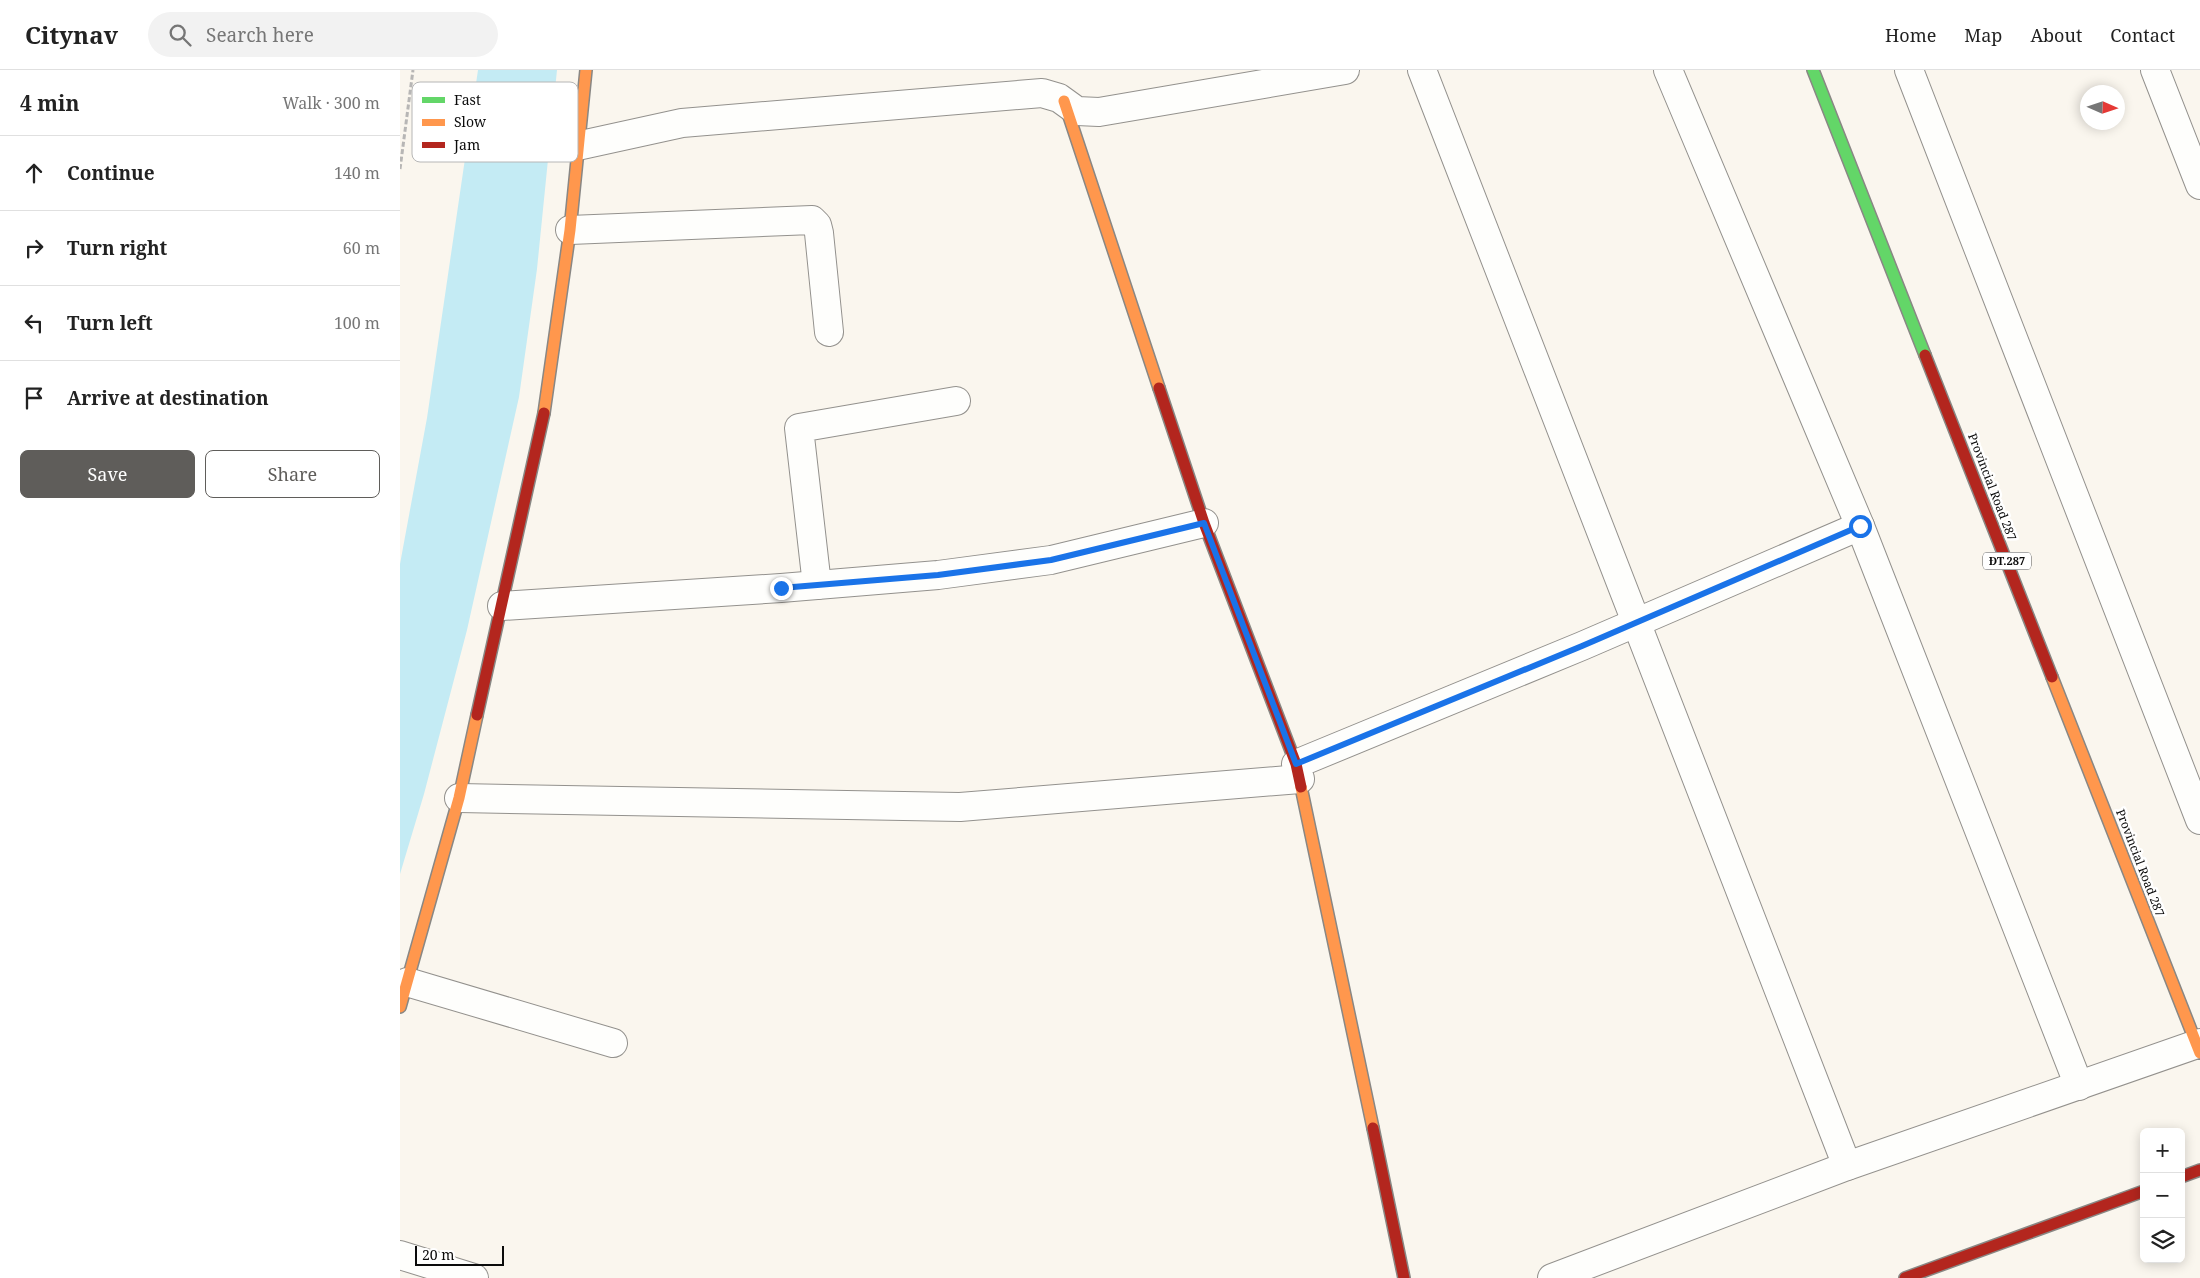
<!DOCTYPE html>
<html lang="en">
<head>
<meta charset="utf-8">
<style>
	:root { --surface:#fff; --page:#f2f2f2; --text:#222; --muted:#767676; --line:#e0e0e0; --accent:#5f5d5a }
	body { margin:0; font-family:"Noto Serif",serif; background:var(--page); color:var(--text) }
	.controls { position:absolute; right:15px; bottom:15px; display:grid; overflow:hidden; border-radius:8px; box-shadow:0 2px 12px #0003 }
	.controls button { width:45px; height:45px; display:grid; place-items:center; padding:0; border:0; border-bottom:1px solid var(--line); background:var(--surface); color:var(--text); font:25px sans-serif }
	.compass { position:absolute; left:1680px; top:15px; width:45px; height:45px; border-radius:50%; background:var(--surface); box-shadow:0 2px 12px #0003; rotate:93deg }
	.scale { position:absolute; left:15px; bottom:12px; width:89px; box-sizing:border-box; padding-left:5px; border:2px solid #0b0b0b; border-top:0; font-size:14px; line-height:18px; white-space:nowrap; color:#0b0b0b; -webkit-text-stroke:4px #fff; paint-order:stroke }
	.stop { position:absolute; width:15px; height:15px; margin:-11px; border:4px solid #1a73e8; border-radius:50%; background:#fff }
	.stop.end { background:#1a73e8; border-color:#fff; box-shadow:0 1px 5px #0008 }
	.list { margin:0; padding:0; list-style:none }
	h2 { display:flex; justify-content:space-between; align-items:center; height:65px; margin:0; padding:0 20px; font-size:21px }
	h2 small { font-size:16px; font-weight:400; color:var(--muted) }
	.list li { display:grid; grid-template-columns:32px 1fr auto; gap:15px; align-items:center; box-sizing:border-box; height:75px; padding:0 20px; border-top:1px solid var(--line) }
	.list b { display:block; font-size:19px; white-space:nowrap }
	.list em { font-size:16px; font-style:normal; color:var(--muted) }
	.actions { display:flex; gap:10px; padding:15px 20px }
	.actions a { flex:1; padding:11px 0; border:1px solid var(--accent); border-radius:8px; text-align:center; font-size:18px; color:var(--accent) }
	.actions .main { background:var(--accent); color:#fff }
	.icon { flex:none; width:28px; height:28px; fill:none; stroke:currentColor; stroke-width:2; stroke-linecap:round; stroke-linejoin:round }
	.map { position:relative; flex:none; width:1800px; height:1208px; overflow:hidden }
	header { display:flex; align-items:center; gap:30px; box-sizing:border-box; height:70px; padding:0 25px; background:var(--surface); border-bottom:1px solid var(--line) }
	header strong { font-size:24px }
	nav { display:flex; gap:28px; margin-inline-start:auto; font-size:18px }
	.search { width:350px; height:45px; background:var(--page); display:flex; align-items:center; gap:12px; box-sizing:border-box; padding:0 18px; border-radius:28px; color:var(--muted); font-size:19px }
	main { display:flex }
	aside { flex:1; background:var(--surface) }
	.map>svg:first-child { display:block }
</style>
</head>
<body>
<header>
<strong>Citynav</strong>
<div class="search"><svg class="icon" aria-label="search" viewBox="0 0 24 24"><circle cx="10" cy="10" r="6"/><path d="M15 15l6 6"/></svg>Search here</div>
<nav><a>Home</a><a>Map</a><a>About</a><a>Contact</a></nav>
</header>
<main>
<aside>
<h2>4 min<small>Walk · 300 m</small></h2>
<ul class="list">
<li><svg class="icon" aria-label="ahead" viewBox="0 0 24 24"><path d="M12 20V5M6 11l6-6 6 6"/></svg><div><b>Continue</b></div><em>140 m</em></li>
<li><svg class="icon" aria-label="right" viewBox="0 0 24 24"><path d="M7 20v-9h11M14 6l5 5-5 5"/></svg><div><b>Turn right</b></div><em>60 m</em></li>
<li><svg class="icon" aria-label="left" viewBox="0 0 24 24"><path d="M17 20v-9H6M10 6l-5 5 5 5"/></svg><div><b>Turn left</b></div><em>100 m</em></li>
<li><svg class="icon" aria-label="arrive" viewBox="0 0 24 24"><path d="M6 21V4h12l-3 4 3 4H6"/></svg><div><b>Arrive at destination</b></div></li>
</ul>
<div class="actions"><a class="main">Save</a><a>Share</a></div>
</aside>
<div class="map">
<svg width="1800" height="1208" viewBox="0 0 1800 1208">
	<rect width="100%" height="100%" fill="#faf6ee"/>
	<polygon fill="#c4ebf4" points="78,0 157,0 137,199 119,327 67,560 24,724 0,804 0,494 27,348"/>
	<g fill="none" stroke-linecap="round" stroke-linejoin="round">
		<g stroke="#93918d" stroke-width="30">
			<g id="street">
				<polyline points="1022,0 1447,1096"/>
				<polyline points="1268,0 1460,456 1679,1016"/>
				<polyline points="1509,0 1800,750"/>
				<polyline points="1755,0 1800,115"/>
				<polyline points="177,76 282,53 642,23 659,28 677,41 699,42 945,0"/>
				<polyline points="170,160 412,150 417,155 419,163 429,262"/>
				<polyline points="417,515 399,358 556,331"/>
				<polyline points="102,536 381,518 538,505 651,490 804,453"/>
				<polyline points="896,694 1182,576 1460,456"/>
				<polyline points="59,728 560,737 900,709"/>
				<polyline points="7,912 213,973"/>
				<polyline points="0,1185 74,1208"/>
				<polyline points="1152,1208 1447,1096 1800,973"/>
			</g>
		</g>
		<g stroke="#898784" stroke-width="14">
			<polyline id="fast" points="1413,0 1525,285"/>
		</g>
		<g stroke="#898784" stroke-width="14">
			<g id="slow">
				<polyline points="664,31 759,318"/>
				<polyline points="144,343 170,160 186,0"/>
				<polyline points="1652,607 1800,983"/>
				<polyline points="901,717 973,1058"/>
				<polyline points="0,937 59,728 77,645"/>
			</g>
		</g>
		<g stroke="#898784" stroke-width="14">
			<g id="jam">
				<polyline points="1525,285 1652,607"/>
				<polyline points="759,318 804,453 896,694 901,717"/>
				<polyline points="77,645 144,343"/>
				<polyline points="973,1058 1004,1208"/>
				<polyline points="1781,1107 1800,1100"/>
				<polyline points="1505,1208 1744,1121"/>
			</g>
		</g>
		<polyline stroke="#b7b6b5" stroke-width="3" stroke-dasharray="5 2.5" stroke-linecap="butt" points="0,99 13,0"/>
		<use href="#street" stroke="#fefefc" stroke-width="28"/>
		<use href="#fast" stroke="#63d668" stroke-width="11"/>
		<use href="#slow" stroke="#ff974d" stroke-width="11"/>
		<use href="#jam" stroke="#b3261e" stroke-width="11"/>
	</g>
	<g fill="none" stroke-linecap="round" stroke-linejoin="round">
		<polyline stroke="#1a73e8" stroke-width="6" points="381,518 538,505 651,490 804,453 896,694 1182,576 1460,456"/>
	</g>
	<g text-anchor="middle" stroke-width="5" stroke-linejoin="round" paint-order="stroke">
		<rect fill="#fff" stroke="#545454" stroke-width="1" x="1583" y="482.5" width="48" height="17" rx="4"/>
		<g font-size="11" font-weight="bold" fill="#0b0b0b">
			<text x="1607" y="495">ĐT.287</text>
		</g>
		<g font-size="12" fill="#0b0b0b" stroke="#fff">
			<text transform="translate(1592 417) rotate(69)" y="4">Provincial Road 287</text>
			<text transform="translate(1740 793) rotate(69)" y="4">Provincial Road 287</text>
		</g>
	</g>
	<rect x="12" y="12" width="166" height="80" rx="8" fill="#fff" stroke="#b6b6b6" stroke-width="1"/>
	<rect x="22" y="27" width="23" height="6" fill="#63d668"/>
	<rect x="22" y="49" width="23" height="7" fill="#ff974d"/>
	<rect x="22" y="72" width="23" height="6" fill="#b3261e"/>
	<g font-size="14" fill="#0b0b0b">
		<text x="54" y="35">Fast</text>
		<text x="54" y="57">Slow</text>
		<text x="54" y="80">Jam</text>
	</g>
</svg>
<div class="controls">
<button>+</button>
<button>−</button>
<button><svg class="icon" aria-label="layers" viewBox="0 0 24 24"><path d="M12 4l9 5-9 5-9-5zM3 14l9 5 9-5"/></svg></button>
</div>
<svg class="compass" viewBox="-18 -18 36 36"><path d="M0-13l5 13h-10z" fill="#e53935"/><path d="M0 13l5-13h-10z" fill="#767676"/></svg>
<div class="scale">20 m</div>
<div class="stop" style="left:1460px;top:456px"></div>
<div class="stop end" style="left:381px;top:518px"></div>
</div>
</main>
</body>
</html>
